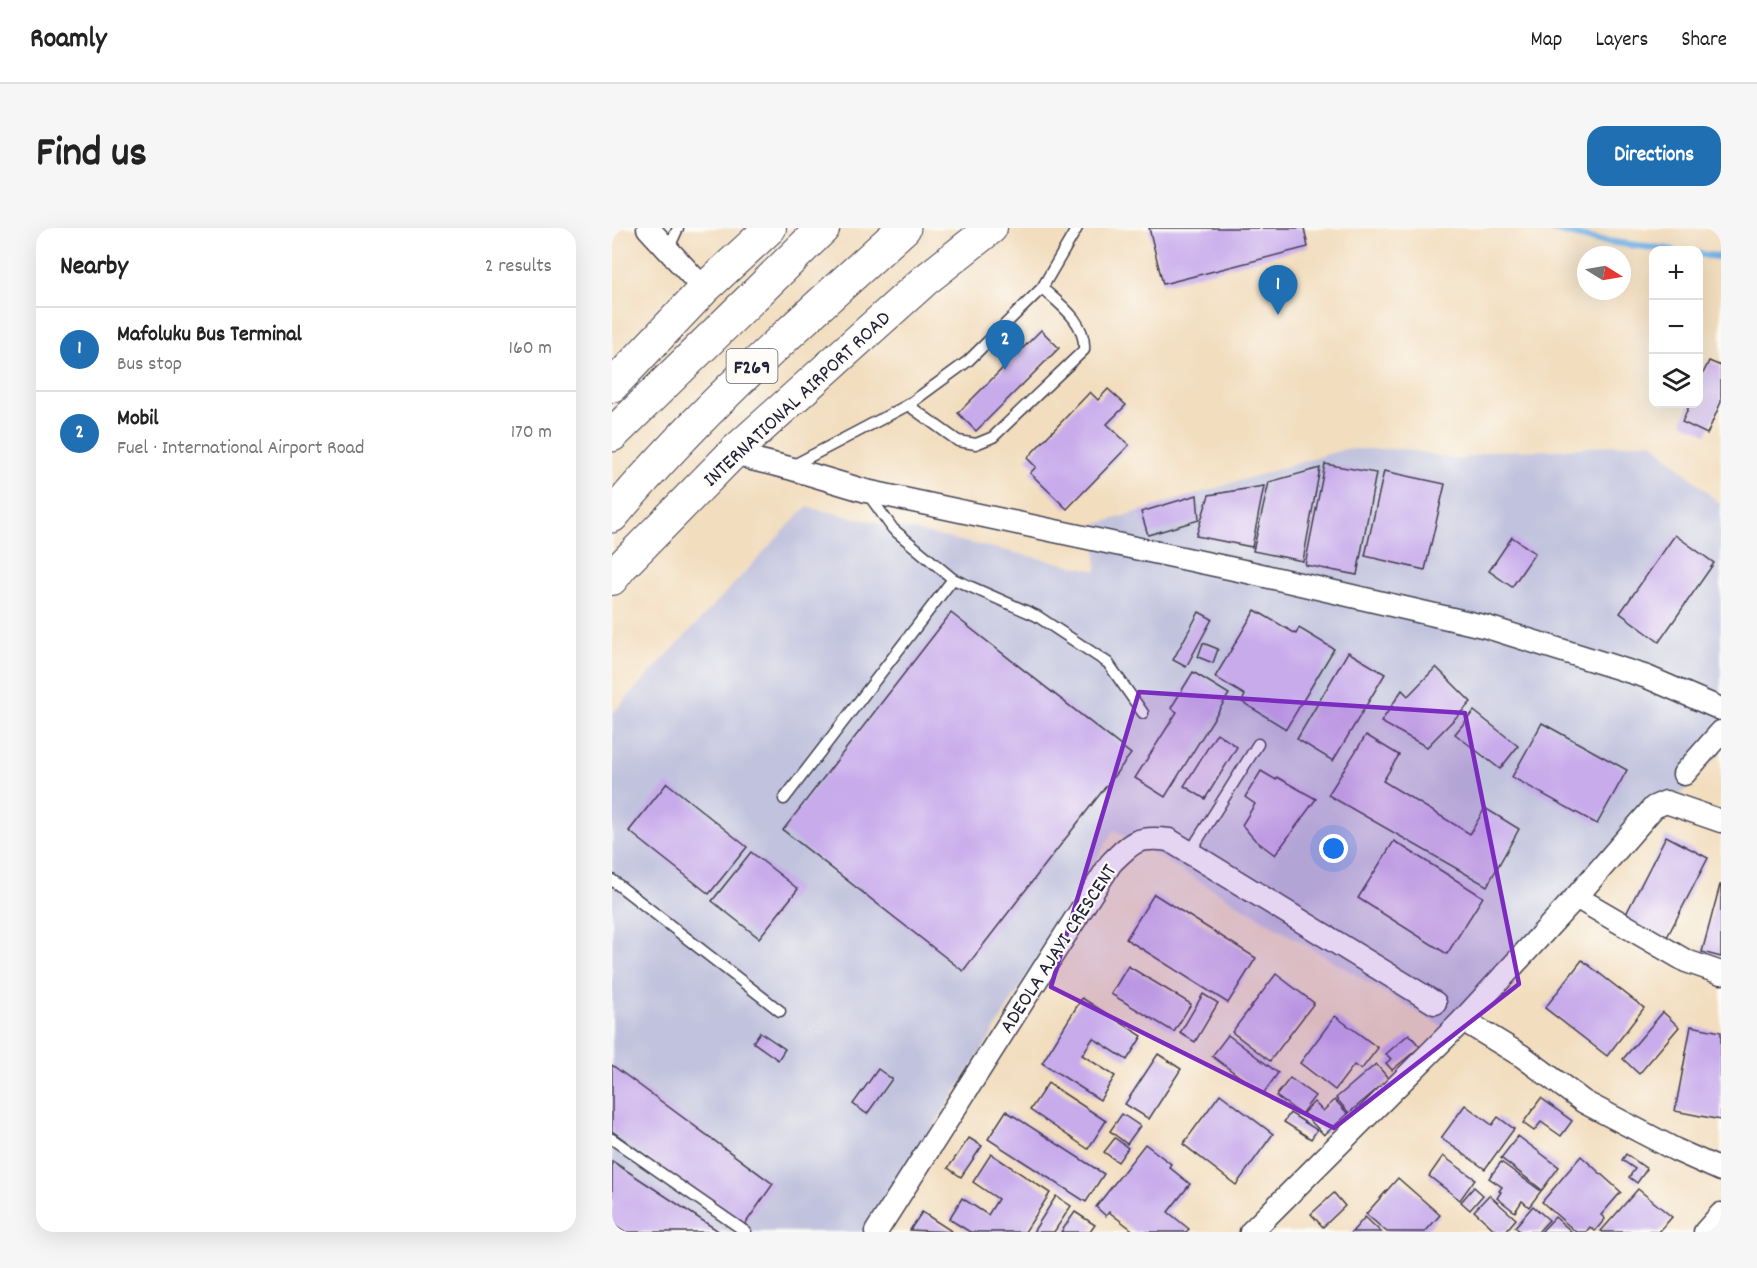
<!DOCTYPE html>
<html lang="en">
<head>
<meta charset="utf-8">
<style>
	:root { --surface:#fff; --page:#f6f6f6; --text:#222; --muted:#767676; --line:#e0e0e0; --accent:#1f6fb2 }
	body { margin:0; font-family:Dekko,sans-serif; background:var(--page); color:var(--text) }
	.controls { position:absolute; right:18px; top:18px; display:grid; overflow:hidden; border-radius:12px; box-shadow:0 6px 24px #0002 }
	.controls button { width:54px; height:54px; display:grid; place-items:center; padding:0; border:0; border-bottom:2px solid var(--line); background:var(--surface); color:var(--text); font:30px sans-serif }
	.compass { position:absolute; left:965px; top:18px; width:54px; height:54px; border-radius:50%; background:var(--surface); box-shadow:0 6px 24px #0002; rotate:101deg }
	.you { position:absolute; left:722px; top:621px; width:21px; height:21px; margin:-15px; border:4px solid #fff; border-radius:50%; background:#1a73e8; box-shadow:0 0 0 9px #1a73e833 }
	.badge { display:grid; place-items:center; width:39px; height:39px; border-radius:50%; background:var(--accent); color:#fff; font-size:20px; font-weight:700 }
	.pin { position:absolute; translate:-50% -50px; filter:drop-shadow(0 2px 3px #0008) }
	.pin::after { content:''; position:absolute; top:32px; width:21px; height:18px; background:inherit; clip-path:polygon(0 0,100% 0,50% 100%) }
	.list { margin:0; padding:0; list-style:none }
	h2 { display:flex; justify-content:space-between; align-items:center; height:78px; margin:0; padding:0 24px; font-size:26px }
	h2 small { font-size:20px; font-weight:400; color:var(--muted) }
	.list li { display:grid; grid-template-columns:39px 1fr auto; gap:18px; align-items:center; box-sizing:border-box; height:84px; padding:0 24px; border-top:2px solid var(--line) }
	.list b { display:block; font-size:22px; white-space:nowrap }
	.list p { margin:0; font-size:20px; white-space:nowrap; color:var(--muted) }
	.list em { font-size:20px; font-style:normal; color:var(--muted) }
	.icon { flex:none; width:33px; height:33px; fill:none; stroke:currentColor; stroke-width:2; stroke-linecap:round; stroke-linejoin:round }
	.map { position:relative; flex:none; width:1109px; height:1004px; overflow:hidden; border-radius:18px }
	header { display:flex; align-items:center; gap:36px; box-sizing:border-box; height:84px; padding:0 30px; background:var(--surface); border-bottom:2px solid var(--line) }
	header strong { font-size:28px }
	nav { display:flex; gap:33px; margin-inline-start:auto; font-size:21px }
	.intro { display:flex; align-items:center; justify-content:space-between; box-sizing:border-box; height:144px; padding:0 36px }
	h1 { margin:0; font-size:42px }
	.button { padding:15px 27px; border-radius:18px; background:var(--accent); color:#fff; font-size:21px; font-weight:700 }
	main { display:flex; gap:36px; padding:0 36px }
	aside { flex:1; background:var(--surface); border-radius:18px; box-shadow:0 6px 24px #0002 }
	.map>svg:first-child { display:block }
</style>
</head>
<body>
<header>
<strong>Roamly</strong>
<nav><a>Map</a><a>Layers</a><a>Share</a></nav>
</header>
<div class="intro"><h1>Find us</h1><a class="button">Directions</a></div>
<main>
<aside>
<h2>Nearby<small>2 results</small></h2>
<ul class="list">
<li><span class="badge">1</span><div><b>Mafoluku Bus Terminal</b><p>Bus stop</p></div><em>160 m</em></li>
<li><span class="badge">2</span><div><b>Mobil</b><p>Fuel · International Airport Road</p></div><em>170 m</em></li>
</ul>
</aside>
<div class="map">
<svg width="1109" height="1004" viewBox="0 0 1109 1004">
	<rect width="100%" height="100%" fill="#fdfcf7"/>
	<filter id="ink" filterUnits="userSpaceOnUse"><feTurbulence type="fractalNoise" baseFrequency=".0167" numOctaves="2"/><feDisplacementMap in="SourceGraphic" scale="12" xChannelSelector="R" yChannelSelector="G"/><feConvolveMatrix kernelMatrix="1 2 1 2 8 2 1 2 1" color-interpolation-filters="sRGB"/></filter>
	<filter id="wash" filterUnits="userSpaceOnUse"><feTurbulence type="fractalNoise" baseFrequency=".008" numOctaves="4" result="noise"/><feDisplacementMap in="SourceGraphic" scale="24" xChannelSelector="R" yChannelSelector="G"/><feGaussianBlur stdDeviation="1.35" result="paint"/><feColorMatrix in="noise" values="0 0 0 0 0 0 0 0 0 0 0 0 0 0 0 0 0 1.4 0 .05"/><feComposite in="paint" operator="in"/></filter>
	<g filter="url(#wash)">
		<rect width="100%" height="100%" fill="#f2ddbe"/>
		<polygon fill="#c1c2dd" points="1040,214 1109,277 1109,524 839,804 502,602 376,813 254,1004 0,1004 0,486 194,279 485,343 482,297 733,221 793,221 847,232 879,223 942,222"/>
		<g fill="none" stroke-linecap="round" stroke-linejoin="round">
			<g stroke="#71b1e5" stroke-width="7">
				<polyline points="935,0 983,12 1060,22"/>
				<polyline points="1086,26 1109,29"/>
			</g>
		</g>
		<g id="blocks">
			<g fill="#c7abeb">
				<polygon points="537,0 692,0 696,19 551,56"/>
				<polygon points="429,102 447,120 364,203 346,185"/>
				<polygon points="1097,133 1109,138 1109,174 1095,206 1070,194 1078,176 1086,176 1086,156"/>
				<polygon points="496,161 514,177 495,196 517,217 455,281 418,245 424,239 415,230 478,164 486,172"/>
				<polygon points="713,236 764,245 745,347 693,337"/>
				<polygon points="708,240 691,333 641,323 657,254"/>
				<polygon points="772,243 833,256 813,342 753,328"/>
				<polygon points="652,258 640,319 584,308 597,267"/>
				<polygon points="585,267 587,292 536,307 529,284"/>
				<polygon points="1063,307 1102,335 1047,414 1008,385"/>
				<polygon points="900,309 923,325 900,359 877,343"/>
				<polygon points="643,382 684,406 687,400 722,421 674,501 630,474 633,467 603,449"/>
				<polygon points="587,384 600,391 574,439 561,432"/>
				<polygon points="339,385 519,526 351,743 171,602"/>
				<polygon points="591,415 606,421 601,435 586,429"/>
				<polygon points="736,424 773,446 721,533 685,511"/>
				<polygon points="824,439 859,474 815,519 769,494 790,462 796,468"/>
				<polygon points="581,444 617,466 553,569 523,550 565,484 559,480"/>
				<polygon points="862,483 906,518 888,541 843,506"/>
				<polygon points="930,495 1015,542 985,596 900,549"/>
				<polygon points="605,505 625,519 593,571 572,558"/>
				<polygon points="754,507 787,527 771,553 858,606 873,580 907,601 875,658 716,567"/>
				<polygon points="649,543 664,552 665,549 704,571 663,627 643,612 630,597 643,576 633,569"/>
				<polygon points="55,555 135,619 97,666 17,603"/>
				<polygon points="1054,608 1096,630 1054,711 1012,690"/>
				<polygon points="782,613 871,669 835,726 746,670"/>
				<polygon points="139,624 186,661 147,710 100,673"/>
				<polygon points="1108,657 1109,657 1109,729 1090,724"/>
				<polygon points="542,666 644,730 616,775 514,711"/>
				<polygon points="970,732 1032,780 995,828 933,780"/>
				<polygon points="516,738 579,776 562,804 499,766"/>
				<polygon points="664,746 702,775 658,833 620,804"/>
				<polygon points="591,766 606,775 583,814 568,805"/>
				<polygon points="470,770 530,808 515,832 481,810 470,827 503,848 488,872 430,835"/>
				<polygon points="1051,784 1067,799 1027,846 1011,831"/>
				<polygon points="723,788 766,820 749,842 742,837 723,862 688,835"/>
				<polygon points="1079,798 1109,804 1109,892 1063,883"/>
				<polygon points="148,804 173,821 166,832 141,814"/>
				<polygon points="797,806 808,819 780,842 774,835 779,831 774,826"/>
				<polygon points="616,807 666,845 651,866 600,828"/>
				<polygon points="546,826 569,841 537,891 513,876"/>
				<polygon points="764,836 777,851 737,885 724,870"/>
				<polygon points="0,837 161,956 131,999 0,903"/>
				<polygon points="266,841 280,851 255,886 241,876"/>
				<polygon points="678,850 703,868 689,886 664,868"/>
				<polygon points="436,855 494,893 476,921 418,882"/>
				<polygon points="608,866 661,906 624,957 571,916"/>
				<polygon points="929,870 960,893 949,908 929,894 922,903 911,895"/>
				<polygon points="723,872 736,886 712,907 691,885 702,874 711,883"/>
				<polygon points="853,877 880,897 886,889 902,901 873,941 829,910"/>
				<polygon points="394,883 492,946 474,974 376,911"/>
				<polygon points="678,885 705,902 699,911 672,894"/>
				<polygon points="510,886 528,898 515,916 498,903"/>
				<polygon points="906,908 947,939 930,962 889,930"/>
				<polygon points="357,910 370,918 349,949 336,940"/>
				<polygon points="503,910 516,920 506,934 492,924"/>
				<polygon points="533,916 559,936 557,939 578,956 556,984 577,1001 574,1004 523,1004 497,984 494,988 484,979"/>
				<polygon points="379,926 438,965 413,1004 358,1004 337,991 350,970 376,987 386,971 361,954"/>
				<polygon points="1014,926 1035,941 1025,955 1017,949 1023,941 1010,932"/>
				<polygon points="831,928 863,951 848,972 817,948"/>
				<polygon points="969,928 1009,964 989,987 993,991 983,1003 978,999 974,1004 964,1004 930,974"/>
				<polygon points="0,933 108,1004 12,1004 0,996"/>
				<polygon points="889,934 929,963 917,979 910,973 903,984 885,970 889,964 887,963 890,959 877,950"/>
				<polygon points="786,950 828,987 813,1004 775,1004 754,986"/>
				<polygon points="862,959 871,967 858,982 849,974"/>
				<polygon points="1026,961 1060,989 1047,1004 991,1004 989,1003"/>
				<polygon points="722,965 733,978 711,999 699,986"/>
				<polygon points="877,967 904,991 893,1004 885,1004 862,983"/>
				<polygon points="444,968 459,978 442,1004 421,1004"/>
				<polygon points="921,978 937,992 926,1004 909,1004 903,999"/>
				<polygon points="310,984 341,1004 298,1002"/>
				<polygon points="463,984 483,997 478,1004 449,1004"/>
				<polygon points="753,989 769,1004 740,1004"/>
				<polygon points="943,989 960,1004 929,1004"/>
			</g>
		</g>
	</g>
	<g filter="url(#ink)">
		<use href="#blocks" fill-opacity="0" stroke="#413e4f" stroke-width="1.5"/>
		<g fill="none" stroke-linecap="round" stroke-linejoin="round">
			<g stroke="#413e4f" stroke-width="13">
				<g id="service">
					<polyline points="56,22 66,0"/>
					<path d="M296 177 346 213 364 216 381 209 472 122C474 94 449 77 430 60"/>
					<polyline points="180,238 296,177 356,133 430,60 465,0"/>
					<polyline points="256,266 281,301 341,351 425,388 496,435 531,485"/>
					<polyline points="172,571 341,351"/>
					<polyline points="578,624 646,516"/>
					<polyline points="0,652 168,783"/>
					<polyline points="0,911 134,1004"/>
				</g>
			</g>
			<g stroke="#413e4f" stroke-width="25">
				<g id="minor">
					<polyline points="36,0 92,61"/>
					<polyline points="123,223 140,231 177,240 254,263 636,344 875,399 1035,449 1109,481"/>
					<polyline points="1072,546 1109,504"/>
					<polyline points="964,669 1074,733 1109,745"/>
					<polyline points="851,792 964,669 1042,579 1054,574 1109,593"/>
					<path d="M264 1004 499 635C521 613 526 608 557 612L823 775"/>
					<polyline points="639,1004 851,792 910,828 972,874 1064,922 1109,942"/>
					<polyline points="1093,1004 1109,986"/>
				</g>
			</g>
			<g stroke="#413e4f" stroke-width="34">
				<g id="secondary">
					<polyline points="0,158 92,61 158,0"/>
					<polyline points="0,351 10,338 123,223 312,53 379,0"/>
				</g>
			</g>
			<g stroke="#413e4f" stroke-width="35">
				<g id="motorway">
					<polyline points="0,207 211,0"/>
					<path d="M0 288C88 182 191 92 292 0"/>
				</g>
			</g>
			<use href="#service" stroke="#fff" stroke-width="10"/>
			<use href="#minor" stroke="#fff" stroke-width="22"/>
			<use href="#secondary" stroke="#fff" stroke-width="32"/>
			<use href="#motorway" stroke="#fff" stroke-width="33"/>
		</g>
	</g>
	<path fill="#7b2cbf" fill-opacity="0.2" stroke="#7b2cbf" stroke-width="4.5" stroke-linejoin="round" d="M527 464 853 485 907 756 722 900 439 759Z"/>
	<g text-anchor="middle" stroke-width="4.5" stroke-linejoin="round" paint-order="stroke">
		<rect fill="#fdfcf7" stroke="#646373" stroke-width="1.5" x="114.5" y="121" width="51" height="34" rx="4.5"/>
		<g font-size="20" font-weight="bold" fill="#22223b">
			<text x="140" y="145">F269</text>
		</g>
		<g font-size="21" fill="#22223b" stroke="#fdfcf7">
			<text transform="translate(184 170) rotate(-43)" y="7">INTERNATIONAL AIRPORT ROAD</text>
			<text transform="translate(445 720) rotate(-57)" y="7">ADEOLA AJAYI CRESCENT</text>
		</g>
	</g>
</svg>
<div class="controls">
<button>+</button>
<button>−</button>
<button><svg class="icon" aria-label="layers" viewBox="0 0 24 24"><path d="M12 4l9 5-9 5-9-5zM3 14l9 5 9-5"/></svg></button>
</div>
<svg class="compass" viewBox="-18 -18 36 36"><path d="M0-13l5 13h-10z" fill="#e53935"/><path d="M0 13l5-13h-10z" fill="#767676"/></svg>
<div class="you"></div>
<div class="pin badge" style="left:666px;top:87px">1</div>
<div class="pin badge" style="left:393px;top:142px">2</div>
</div>
</main>
</body>
</html>
